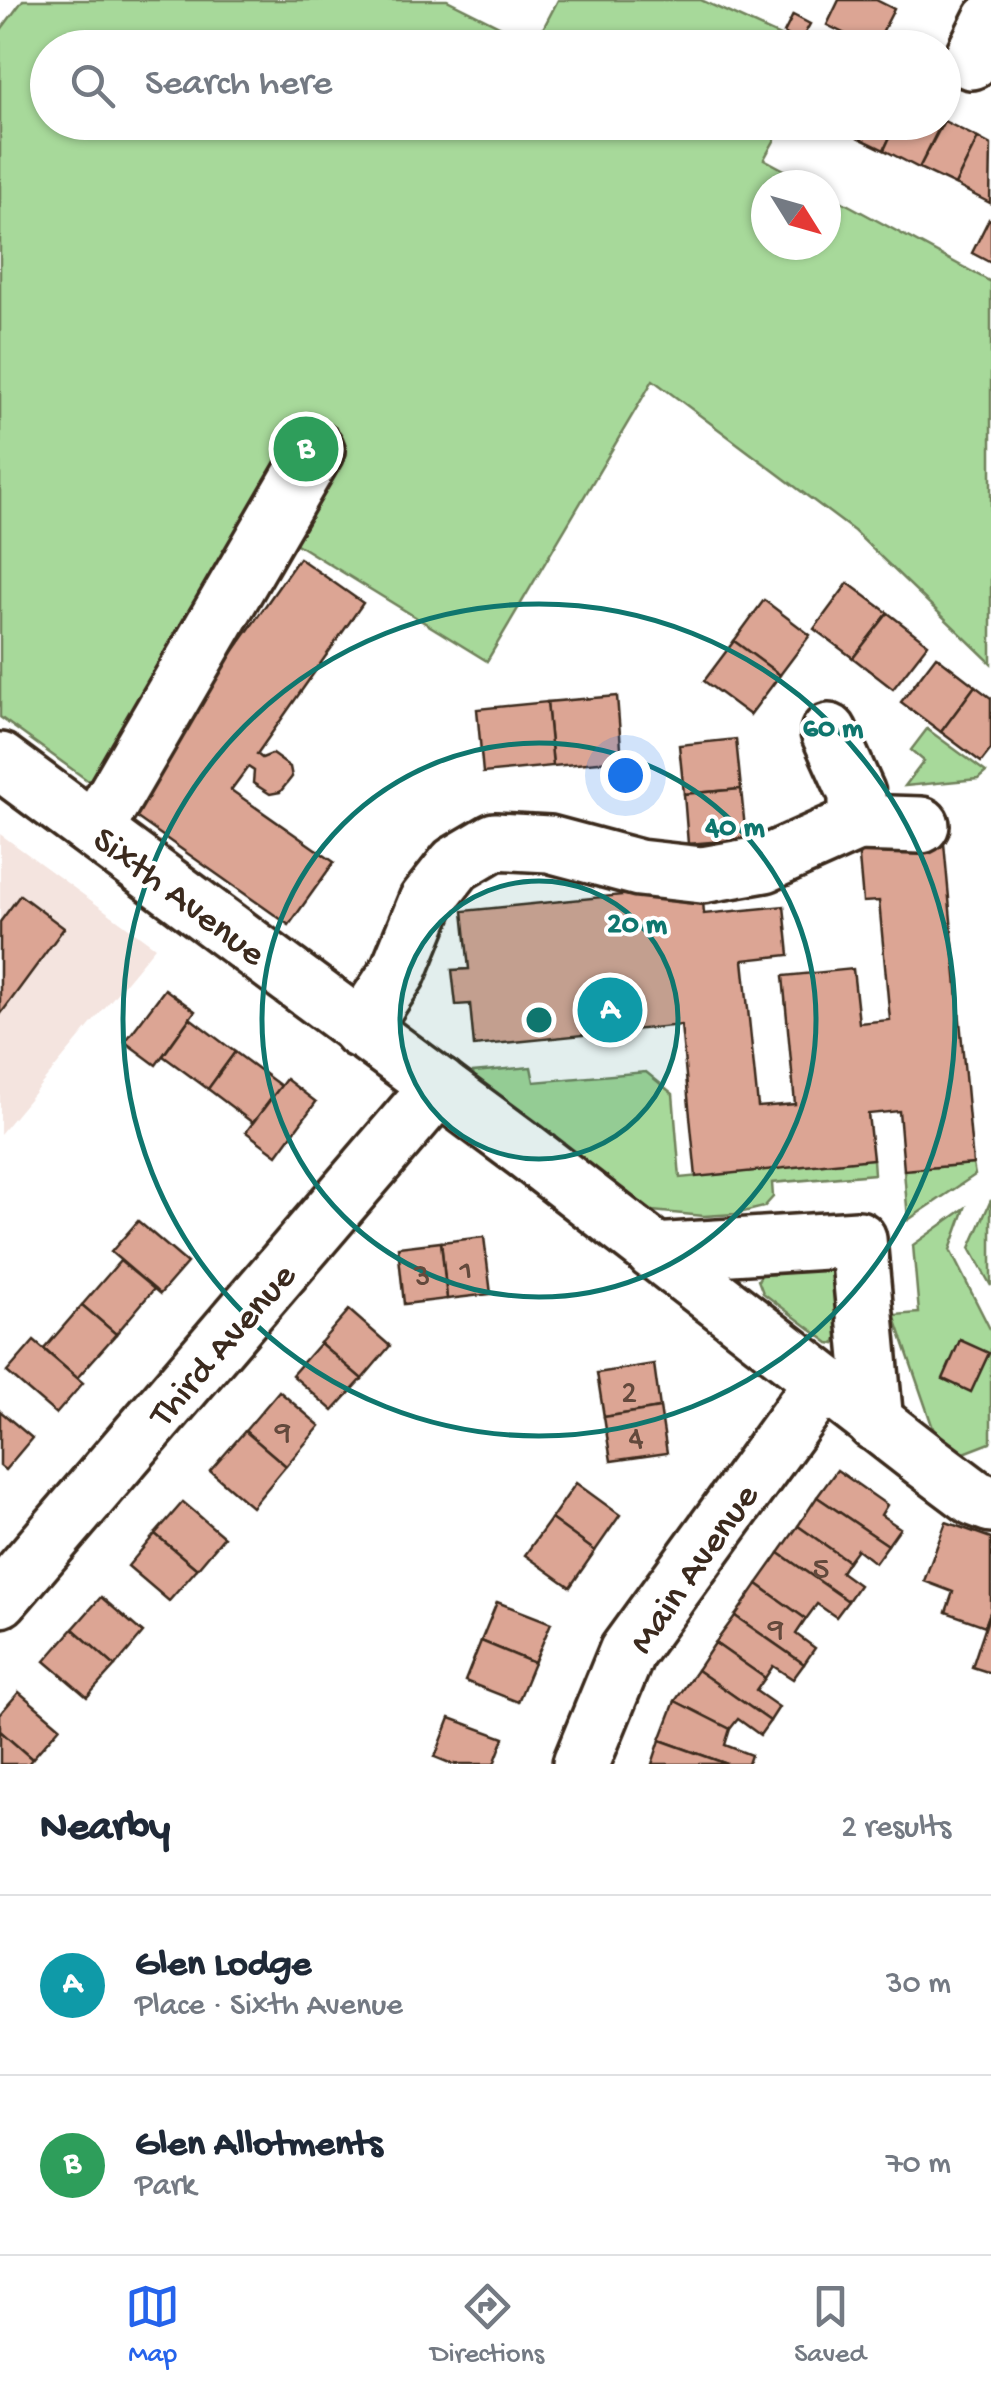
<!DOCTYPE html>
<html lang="en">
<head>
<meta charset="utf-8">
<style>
	:root { --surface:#fff; --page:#f2f2f3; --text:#1f2937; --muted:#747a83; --line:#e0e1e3; --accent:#2563eb }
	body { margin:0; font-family:"Gochi Hand",sans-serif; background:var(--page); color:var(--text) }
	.compass { position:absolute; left:751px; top:170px; width:90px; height:90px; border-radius:50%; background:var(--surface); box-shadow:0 2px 8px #0004; rotate:127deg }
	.you { position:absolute; left:625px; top:775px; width:35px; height:35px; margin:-25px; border:8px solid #fff; border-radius:50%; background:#1a73e8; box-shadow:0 0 0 15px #1a73e833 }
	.badge { display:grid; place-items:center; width:65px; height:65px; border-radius:50%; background:var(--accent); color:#fff; font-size:32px; font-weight:700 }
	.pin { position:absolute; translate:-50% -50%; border:5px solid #fff; box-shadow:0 2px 10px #0006 }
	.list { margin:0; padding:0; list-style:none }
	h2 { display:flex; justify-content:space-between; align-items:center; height:130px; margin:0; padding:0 40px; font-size:42px }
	h2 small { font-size:32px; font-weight:400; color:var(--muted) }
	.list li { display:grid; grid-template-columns:65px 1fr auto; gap:30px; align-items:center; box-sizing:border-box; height:180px; padding:0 40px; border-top:2px solid var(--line) }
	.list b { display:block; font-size:38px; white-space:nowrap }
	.list p { margin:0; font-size:32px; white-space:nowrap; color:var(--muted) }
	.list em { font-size:32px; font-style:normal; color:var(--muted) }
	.icon { flex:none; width:55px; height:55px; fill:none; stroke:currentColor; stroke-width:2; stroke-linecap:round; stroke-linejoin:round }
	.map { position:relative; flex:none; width:991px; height:1764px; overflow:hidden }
	.search { position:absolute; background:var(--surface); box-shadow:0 2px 8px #0004; left:30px; right:30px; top:30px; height:110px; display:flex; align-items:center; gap:25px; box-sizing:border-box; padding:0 35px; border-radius:55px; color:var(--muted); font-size:38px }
	.sheet { height:490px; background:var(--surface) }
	nav { display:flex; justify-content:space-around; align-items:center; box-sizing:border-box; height:140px; border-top:2px solid var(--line); background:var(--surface); font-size:28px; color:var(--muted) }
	nav a { display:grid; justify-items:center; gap:5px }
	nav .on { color:var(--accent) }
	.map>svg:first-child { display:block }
</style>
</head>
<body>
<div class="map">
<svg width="991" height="1764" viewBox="0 0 991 1764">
	<rect width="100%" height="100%" fill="#fff"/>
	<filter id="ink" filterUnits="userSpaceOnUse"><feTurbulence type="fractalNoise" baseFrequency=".01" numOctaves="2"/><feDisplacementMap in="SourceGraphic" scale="20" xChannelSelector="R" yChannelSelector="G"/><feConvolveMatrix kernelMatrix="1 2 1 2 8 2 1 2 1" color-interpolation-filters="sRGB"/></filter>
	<g filter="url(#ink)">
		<polygon fill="#f4e4df" points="0,834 155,947 0,1134"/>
		<g fill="#a7d99a" stroke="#71825c" stroke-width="2.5">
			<polygon points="23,0 447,0 535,44 558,0 701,0 804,47 48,48 48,122 784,123 764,159 812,185 766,185 766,245 826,245 826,193 991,282 991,663 854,531 653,380 487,661 256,519 98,788 0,717 0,31"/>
			<polygon points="927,729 986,772 978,779 905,786 924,761 911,750"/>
			<polygon points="531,1067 534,1082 646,1072 673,1094 680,1178 873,1159 874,1174 772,1183 773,1197 764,1207 735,1214 704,1216 652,1211 474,1079 473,1072"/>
			<polygon points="973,1164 975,1175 908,1220 904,1170"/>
			<polygon points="991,1200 991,1286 970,1248"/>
			<polygon points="965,1208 950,1250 991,1331 991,1440 990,1443 959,1455 934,1431 894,1315 919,1313 913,1245"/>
			<polygon points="832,1266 839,1332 835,1344 829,1343 763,1293 758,1280 767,1267"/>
		</g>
		<g fill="#dca594" stroke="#3b2a1e" stroke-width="2.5">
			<polygon points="839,0 876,0 894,9 874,48 827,25"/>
			<polygon points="793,15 810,24 800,42 784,33"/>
			<polygon points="944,121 978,138 955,185 919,168"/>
			<polygon points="826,122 897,122 884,150"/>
			<polygon points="897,122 942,122 919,168 884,150"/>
			<polygon points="978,138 991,145 990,203 955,185"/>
			<polygon points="989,219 991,220 991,263 972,253"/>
			<polygon points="299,558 363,603 257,754 262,758 272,754 290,767 292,777 280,792 270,794 253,783 254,771 248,767 231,790 334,862 289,925 123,808"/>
			<polygon points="848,583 888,613 853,658 814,629"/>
			<polygon points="764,600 810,635 780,675 734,641"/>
			<polygon points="888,613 928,644 893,689 853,658"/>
			<polygon points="734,641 780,675 750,715 704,681"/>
			<polygon points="936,656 975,686 941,732 901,702"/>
			<polygon points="975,686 991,698 991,749 981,762 941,732"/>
			<polygon points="617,696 622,760 553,766 547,702"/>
			<polygon points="547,702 553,766 483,773 477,709"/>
			<polygon points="736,739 741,789 684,794 679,745"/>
			<polygon points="741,789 746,839 688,844 684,794"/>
			<polygon points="944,843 973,1164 904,1170 899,1111 868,1114 873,1159 696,1177 681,1025 474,1046 470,1004 456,1005 452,970 469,969 463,911 702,887 704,914 784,906 789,955 743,960 758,1107 795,1104 783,976 853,969 859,1023 890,1020 879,901 863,902 858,846 891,848"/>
			<polygon points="20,895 64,928 0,1015 0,922"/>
			<polygon points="165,989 195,1011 156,1065 125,1042"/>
			<polygon points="190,1018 235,1052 208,1089 163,1056"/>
			<polygon points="235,1052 281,1086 253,1123 208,1089"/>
			<polygon points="286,1079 316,1102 277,1155 246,1132"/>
			<polygon points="138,1221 187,1263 160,1294 111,1252"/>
			<polygon points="484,1237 491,1294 447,1299 441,1242"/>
			<polygon points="441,1242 447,1299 404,1304 398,1247"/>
			<polygon points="120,1261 154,1289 116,1334 82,1305"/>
			<polygon points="82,1305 116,1334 77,1378 44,1349"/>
			<polygon points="349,1310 390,1346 362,1379 320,1343"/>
			<polygon points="960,1340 989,1353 971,1392 943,1379"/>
			<polygon points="34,1341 83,1383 56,1414 7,1372"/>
			<polygon points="320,1343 362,1379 333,1411 292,1375"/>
			<polygon points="654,1364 660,1408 604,1417 597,1373"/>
			<polygon points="279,1391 320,1426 286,1466 245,1431"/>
			<polygon points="660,1408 667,1453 611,1461 604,1417"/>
			<polygon points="0,1411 32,1438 5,1470 0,1466"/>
			<polygon points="245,1431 286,1466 252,1507 210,1471"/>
			<polygon points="837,1470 887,1505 881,1515 900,1528 888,1545 817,1497"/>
			<polygon points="576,1483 620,1515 595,1551 551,1519"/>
			<polygon points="817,1497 888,1545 875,1563 857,1549 848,1561 798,1526"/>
			<polygon points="183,1502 224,1537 197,1569 155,1534"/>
			<polygon points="551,1519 595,1551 570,1587 525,1555"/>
			<polygon points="946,1522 991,1538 991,1610 985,1626 946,1612 953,1592 924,1581"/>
			<polygon points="798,1526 848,1561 841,1572 859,1585 848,1601 779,1553"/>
			<polygon points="155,1534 197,1569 169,1601 128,1566"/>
			<polygon points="779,1553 848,1601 836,1617 817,1604 806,1619 757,1584"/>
			<polygon points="757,1584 806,1619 796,1634 815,1648 804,1664 735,1616"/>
			<polygon points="101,1597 143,1633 115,1666 73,1629"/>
			<polygon points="497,1602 551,1623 534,1663 481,1641"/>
			<polygon points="991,1610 991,1673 972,1667"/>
			<polygon points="735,1616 804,1664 793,1679 773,1666 765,1678 715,1643"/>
			<polygon points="73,1629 115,1666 87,1697 45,1661"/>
			<polygon points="481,1641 534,1663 518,1702 465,1681"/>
			<polygon points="715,1643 765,1678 756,1691 779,1707 770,1721 697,1670"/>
			<polygon points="697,1670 770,1721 760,1735 738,1719 730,1729 675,1701"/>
			<polygon points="19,1692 60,1727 32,1759 0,1731 0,1714"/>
			<polygon points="675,1701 730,1729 725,1745 751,1755 748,1764 727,1764 660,1740"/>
			<polygon points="450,1718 504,1738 494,1764 452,1764 435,1757"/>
			<polygon points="0,1731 32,1759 28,1764 0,1764"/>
			<polygon points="660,1740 727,1764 652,1764"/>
		</g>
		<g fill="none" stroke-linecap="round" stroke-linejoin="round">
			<g stroke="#3b2a1e" stroke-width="62">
				<g id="minor">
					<polyline points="971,61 991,21"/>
					<polyline points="0,761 526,1151 927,1462 975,1498 991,1504"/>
					<polyline points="857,823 921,825"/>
					<polyline points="95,830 316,450"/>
					<polyline points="360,1030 398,972 427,901 456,864 495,841 549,844 639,868 702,875 765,864 857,823 857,794 829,732"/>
					<polyline points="654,1252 858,1239 875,1423"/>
					<polyline points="0,1599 439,1086"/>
					<polyline points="581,1764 627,1652 822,1383"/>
				</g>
			</g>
			<use href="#minor" stroke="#fff" stroke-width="55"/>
		</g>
	</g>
	<circle cx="539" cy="1020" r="139" fill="#0f766e" fill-opacity=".12"/>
	<g fill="none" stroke="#0f766e" stroke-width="5">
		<circle cx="539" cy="1020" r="139"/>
		<circle cx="539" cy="1020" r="277"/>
		<circle cx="539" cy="1020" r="416"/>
	</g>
	<g text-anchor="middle" stroke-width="8" stroke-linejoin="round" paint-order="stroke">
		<g font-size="32" fill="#63493c">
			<text x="466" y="1279">1</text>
			<text x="422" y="1284">3</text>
			<text x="629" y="1401">2</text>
			<text x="283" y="1440">9</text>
			<text x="636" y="1446">4</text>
			<text x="821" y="1577">5</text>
			<text x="776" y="1637">9</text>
		</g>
		<g font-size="38" fill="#3b2a1e" stroke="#fff">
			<text transform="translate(181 894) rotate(37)" y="13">Sixth Avenue</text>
			<text transform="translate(220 1343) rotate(-49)" y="13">Third Avenue</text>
			<text transform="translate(691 1567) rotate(-55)" y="13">Main Avenue</text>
		</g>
	</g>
	<circle cx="539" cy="1020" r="15" fill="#0f766e" stroke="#fff" stroke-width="5"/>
	<g font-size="30" text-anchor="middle" font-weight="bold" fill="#0f766e" stroke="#fff" stroke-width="8" stroke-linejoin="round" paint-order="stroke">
		<text x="833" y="736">60 m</text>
		<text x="735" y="835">40 m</text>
		<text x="637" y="932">20 m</text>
	</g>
</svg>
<svg class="compass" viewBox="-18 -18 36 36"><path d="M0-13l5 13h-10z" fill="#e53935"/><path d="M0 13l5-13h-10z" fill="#747a83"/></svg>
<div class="you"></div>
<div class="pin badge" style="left:610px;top:1010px;background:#0f9aa8">A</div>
<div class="pin badge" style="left:306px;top:449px;background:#2e9e5b">B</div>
<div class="search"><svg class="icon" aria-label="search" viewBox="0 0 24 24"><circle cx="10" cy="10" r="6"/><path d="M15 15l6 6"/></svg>Search here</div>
</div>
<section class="sheet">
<h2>Nearby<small>2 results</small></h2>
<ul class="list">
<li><span class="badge" style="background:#0f9aa8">A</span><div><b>Glen Lodge</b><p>Place · Sixth Avenue</p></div><em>30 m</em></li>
<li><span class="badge" style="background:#2e9e5b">B</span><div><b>Glen Allotments</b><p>Park</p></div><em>70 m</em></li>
</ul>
</section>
<nav>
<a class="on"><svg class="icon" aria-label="map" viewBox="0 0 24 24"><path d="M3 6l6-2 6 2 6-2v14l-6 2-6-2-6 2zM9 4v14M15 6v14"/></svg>Map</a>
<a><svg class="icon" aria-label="directions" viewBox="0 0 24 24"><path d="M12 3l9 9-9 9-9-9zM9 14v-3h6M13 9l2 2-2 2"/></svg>Directions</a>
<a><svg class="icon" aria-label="saved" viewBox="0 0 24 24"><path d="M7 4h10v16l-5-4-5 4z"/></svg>Saved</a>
</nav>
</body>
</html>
